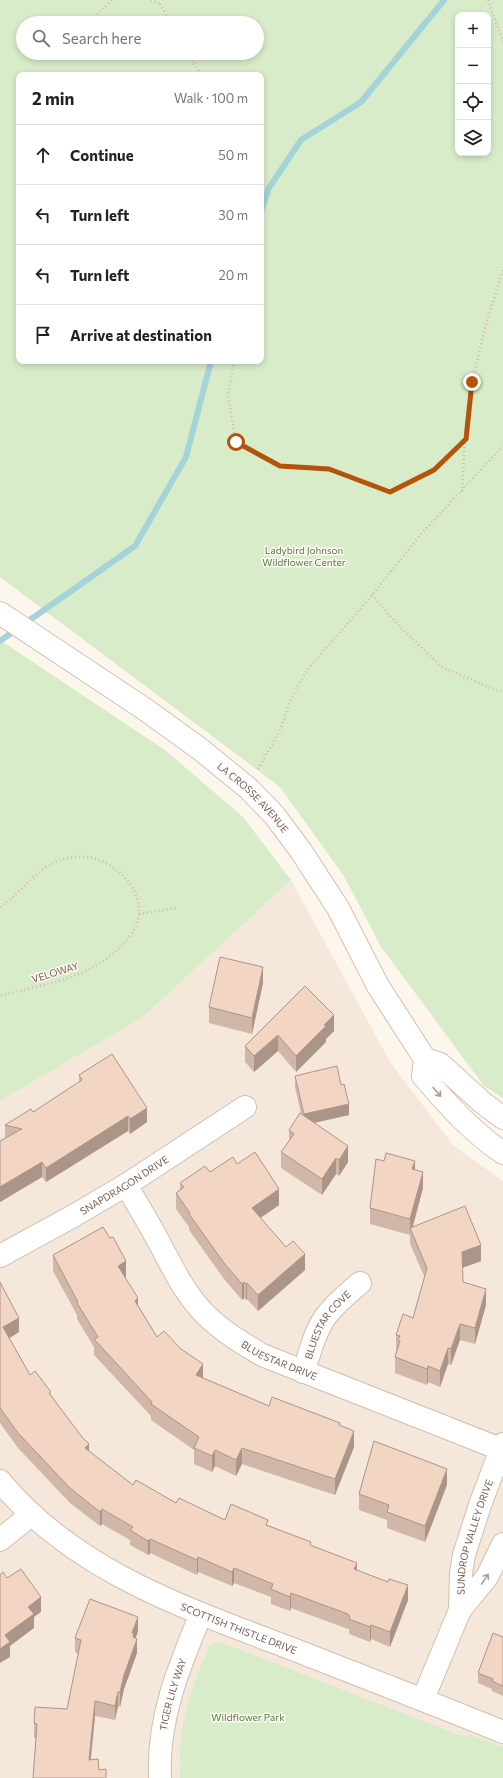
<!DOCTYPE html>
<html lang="en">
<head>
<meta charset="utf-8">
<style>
	:root { --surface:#fff; --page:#f2f2f2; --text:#222; --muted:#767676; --line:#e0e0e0 }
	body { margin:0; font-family:Commissioner,sans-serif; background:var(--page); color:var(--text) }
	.controls { position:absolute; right:12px; top:12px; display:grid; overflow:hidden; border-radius:8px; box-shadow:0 2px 6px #0003 }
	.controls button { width:36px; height:36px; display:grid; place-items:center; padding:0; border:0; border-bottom:1px solid var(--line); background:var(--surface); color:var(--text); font:20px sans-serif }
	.stop { position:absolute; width:12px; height:12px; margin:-9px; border:3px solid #b45309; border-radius:50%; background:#fff }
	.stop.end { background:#b45309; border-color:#fff; box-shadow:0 1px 4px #0008 }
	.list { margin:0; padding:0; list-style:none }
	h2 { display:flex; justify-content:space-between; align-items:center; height:52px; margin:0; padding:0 16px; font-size:17px }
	h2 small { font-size:13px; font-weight:400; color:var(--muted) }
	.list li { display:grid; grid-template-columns:26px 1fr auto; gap:12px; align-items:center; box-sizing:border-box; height:60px; padding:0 16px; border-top:1px solid var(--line) }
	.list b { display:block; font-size:15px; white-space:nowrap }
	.list em { font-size:13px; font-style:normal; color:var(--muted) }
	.icon { flex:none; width:22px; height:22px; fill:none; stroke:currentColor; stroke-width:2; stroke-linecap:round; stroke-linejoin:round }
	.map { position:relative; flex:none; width:503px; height:1778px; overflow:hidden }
	.search { position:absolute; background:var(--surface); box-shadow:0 2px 6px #0003; left:16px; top:16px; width:248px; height:44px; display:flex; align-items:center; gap:10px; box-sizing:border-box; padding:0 14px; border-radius:22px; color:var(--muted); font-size:15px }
	.panel { position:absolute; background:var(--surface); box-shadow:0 2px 6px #0003; left:16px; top:72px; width:248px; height:292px; border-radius:8px }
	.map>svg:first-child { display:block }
</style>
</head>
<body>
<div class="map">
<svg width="503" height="1778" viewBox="0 0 503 1778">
	<rect width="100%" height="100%" fill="#fdf6ec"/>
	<polygon fill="#f5e8da" points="291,880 390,1062 453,1145 503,1181 503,1778 0,1778 0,1101 143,1017"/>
	<g fill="#d8ecc9" fill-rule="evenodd">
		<path d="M0 0H503V1098L484 1086 381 947 344 876 280 787 0 577ZM458 15H488V153H458ZM23 23H257V53H23ZM19 75H261V361H19Z"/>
		<polygon points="0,640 165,750 243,817 291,880 143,1017 0,1101"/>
		<path d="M220 1642 464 1737 471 1735 503 1747V1778H180C178 1728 188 1691 210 1646L213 1643Z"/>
	</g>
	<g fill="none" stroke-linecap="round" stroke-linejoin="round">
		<g stroke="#a5d3da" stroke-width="6">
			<polyline points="261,211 269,188 301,140 361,102 444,0"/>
			<polyline points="0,641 135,546 186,457 211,361"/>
		</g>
		<g stroke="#d1beb0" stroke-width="24">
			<g id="street">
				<path id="s1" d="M126 1185C138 1205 150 1225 161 1246 173 1269 185 1293 203 1312 220 1330 241 1342 262 1355L503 1450"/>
				<path id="s2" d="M0 1256 75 1215 126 1185 245 1107"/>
				<path id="s3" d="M303 1372C310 1354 314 1332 326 1316 336 1303 348 1293 360 1283"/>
				<path id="s4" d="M0 1481C75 1572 188 1609 295 1650 364 1677 434 1704 503 1732"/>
				<polyline points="0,1540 31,1515"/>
				<path id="s5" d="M460 1610 461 1573 464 1555 480 1505 503 1444"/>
				<polyline points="423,1699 460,1610 487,1577 503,1544"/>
				<path id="s6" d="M160 1778C157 1719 179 1667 201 1614"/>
			</g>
		</g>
		<g stroke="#d6c0b0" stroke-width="24">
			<g id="secondary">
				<path id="s7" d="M0 613 146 710 200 749 249 789 275 816 301 851 338 908 378 986 425 1059 440 1064 483 1103 503 1118"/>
				<path d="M425 1059 423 1076C447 1104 472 1132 503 1153"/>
			</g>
		</g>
		<g stroke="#d9b8a5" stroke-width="2.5" stroke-dasharray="1 3" stroke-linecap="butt">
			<polyline points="151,0 160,4"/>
			<polyline points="488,0 503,42"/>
			<polyline points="160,4 171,23"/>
			<polyline points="88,23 112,0"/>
			<polyline points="188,53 201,75"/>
			<polyline points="34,58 49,53"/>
			<polyline points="234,361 228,397 236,442 280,466 329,469 389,492 434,470 465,439 472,382 486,325 503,269"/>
			<polyline points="462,492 465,439"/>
			<polyline points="372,595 401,628 442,667 498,691 503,690"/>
			<polyline points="258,769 280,730 292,697 307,670 368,600 422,533 503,446"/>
			<path d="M0 907C20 894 34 871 56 862 67 857 81 855 92 858 119 864 147 894 137 923 133 935 120 948 110 956 79 980 37 986 0 996"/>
			<polyline points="139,914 176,908"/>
		</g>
		<use href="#street" stroke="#fff" stroke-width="22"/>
		<use href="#secondary" stroke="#fff" stroke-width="22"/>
	</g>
	<g fill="#d1b7a8">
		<polygon points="263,983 252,1034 209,1023 209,1007"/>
		<polygon points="305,986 334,1031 326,1039 326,1042 296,1072 278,1051 254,1072 245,1062 245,1046"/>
		<polygon points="79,1075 147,1122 130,1134 128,1131 46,1182 42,1177 0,1202 0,1141 5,1138 5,1125 33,1112 79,1083"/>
		<polygon points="295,1076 349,1115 314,1123 348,1162 339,1176 336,1174 322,1195 281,1168 281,1152 289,1142 289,1130 301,1114 295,1087"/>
		<polygon points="237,1164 279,1205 260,1218 305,1270 258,1311 247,1299 246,1300 244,1298 242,1300 224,1279 189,1230 189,1227 176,1209 176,1193 180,1190 180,1183"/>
		<polygon points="415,1170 423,1188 413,1227 481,1261 462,1268 463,1282 486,1305 475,1344 460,1340 451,1365 448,1364 440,1387 428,1382 427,1385 395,1373 395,1357 397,1351 396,1351 396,1335 413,1318 425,1278 410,1244 410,1235 370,1224 370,1208"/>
		<polygon points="53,1255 126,1277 125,1278 138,1307 157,1337 203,1378 269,1406 340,1426 354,1447 335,1495 242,1464 236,1476 215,1466 212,1472 194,1464 194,1450 151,1420 151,1416 94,1355 94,1347 77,1319 77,1315 53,1271"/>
		<polygon points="0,1282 19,1332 9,1338 30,1375 51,1395 89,1451 133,1485 176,1503 225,1520 268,1525 311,1545 357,1570 408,1600 390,1647 371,1639 370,1642 349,1634 349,1629 348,1629 291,1608 290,1611 271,1604 271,1597 234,1583 232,1586 198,1572 197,1575 150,1553 148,1555 130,1545 130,1540 102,1524 100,1526 70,1503 18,1448 0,1423"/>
		<polygon points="447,1485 425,1542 387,1528 387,1520 359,1510 359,1494"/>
		<polygon points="138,1631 136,1638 137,1653 124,1689 120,1707 118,1706 115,1720 95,1716 91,1760 99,1770 106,1778 33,1778 36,1738 34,1738 34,1723 67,1709 78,1654 75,1652 75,1638"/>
		<polygon points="503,1637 503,1696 492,1691 492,1689 478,1683 478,1673"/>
	</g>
	<g fill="#aa9588">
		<polygon points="263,967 263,983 252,1034 252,1018"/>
		<polygon points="334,1015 334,1031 326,1039 326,1042 296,1072 296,1056"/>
		<polygon points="278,1035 278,1051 254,1072 254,1056"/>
		<polygon points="349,1104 349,1115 304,1125 304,1114"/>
		<polygon points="147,1108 147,1122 130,1134 130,1119"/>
		<polygon points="128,1116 128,1131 46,1182 46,1168"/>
		<polygon points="348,1146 348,1162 339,1176 339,1160"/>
		<polygon points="336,1158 336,1174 322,1195 322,1179"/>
		<polygon points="415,1161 415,1177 412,1169"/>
		<polygon points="42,1162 42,1177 0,1202 0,1187"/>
		<polygon points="423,1172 423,1188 411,1232 410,1230 410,1219"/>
		<polygon points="279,1189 279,1205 252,1224 252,1208"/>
		<polygon points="481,1245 481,1261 462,1268 462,1252"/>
		<polygon points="305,1254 305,1270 258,1311 258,1295"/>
		<polygon points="126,1261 126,1277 118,1282 118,1266"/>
		<polygon points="244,1282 244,1298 242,1300 242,1284"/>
		<polygon points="247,1283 247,1299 246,1300 246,1284"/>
		<polygon points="486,1289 486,1305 475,1344 475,1328"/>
		<polygon points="138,1298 138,1314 135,1301"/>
		<polygon points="19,1318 19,1332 3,1342 3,1327"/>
		<polygon points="460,1324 460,1340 451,1365 451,1349"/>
		<polygon points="448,1348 448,1364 440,1387 440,1371"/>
		<polygon points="203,1364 203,1380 196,1375"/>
		<polygon points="428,1366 428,1382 427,1385 427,1369"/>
		<polygon points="354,1431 354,1447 335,1495 335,1479"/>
		<polygon points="89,1444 89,1459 85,1448"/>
		<polygon points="242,1448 242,1464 236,1476 236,1460"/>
		<polygon points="215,1450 215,1466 212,1472 212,1456"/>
		<polygon points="447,1469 447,1485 425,1542 425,1526"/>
		<polygon points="102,1509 102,1524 100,1526 100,1512"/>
		<polygon points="150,1539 150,1553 148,1555 148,1541"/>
		<polygon points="198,1557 198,1572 197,1575 197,1560"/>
		<polygon points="357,1563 357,1577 354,1569"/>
		<polygon points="234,1568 234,1583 232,1586 232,1572"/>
		<polygon points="408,1585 408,1600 390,1647 390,1632"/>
		<polygon points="291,1593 291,1608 290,1611 290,1597"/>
		<polygon points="41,1597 41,1612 34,1617 34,1628 10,1646 10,1657 0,1663 0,1649 5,1635 28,1607"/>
		<polygon points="138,1617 138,1631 134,1642 137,1639 137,1653 124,1689 120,1707 120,1692 132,1633"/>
		<polygon points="371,1625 371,1639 370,1642 370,1627"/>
		<polygon points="118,1692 118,1706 115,1720 115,1706"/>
		<polygon points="95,1701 95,1716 89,1774 89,1760"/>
	</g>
	<g fill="#f3d5c3" stroke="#aa9588">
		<polygon points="220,957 263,967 252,1018 209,1007"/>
		<polygon points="305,986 334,1015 324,1025 326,1026 296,1056 278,1035 254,1056 245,1046"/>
		<polygon points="112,1054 147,1108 130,1119 128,1116 46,1168 42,1162 0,1187 0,1141 22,1129 5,1125 31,1109 33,1112 82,1080 79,1075"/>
		<polygon points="337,1066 341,1085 344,1084 349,1104 304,1114 295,1076"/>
		<polygon points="300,1113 348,1146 339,1160 336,1158 322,1179 281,1152 294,1134 289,1130"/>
		<polygon points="255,1152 279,1189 252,1208 286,1247 293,1241 305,1254 258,1295 247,1283 246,1284 244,1282 242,1284 224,1263 189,1214 190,1213 176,1193 184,1187 180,1183 205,1166 210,1172 233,1157 237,1164"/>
		<polygon points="386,1153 415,1161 412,1169 423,1172 410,1219 370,1208 376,1159 384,1161"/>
		<polygon points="465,1206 481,1245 462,1252 463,1282 486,1289 475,1328 460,1324 451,1349 448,1348 440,1371 428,1366 427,1369 395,1357 400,1341 398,1340 400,1336 396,1335 403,1314 413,1318 427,1268 410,1228"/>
		<polygon points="103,1227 110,1238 113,1237 126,1261 118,1266 138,1298 135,1301 157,1337 164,1331 181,1349 203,1364 196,1375 269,1406 272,1397 340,1423 339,1425 354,1431 335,1479 242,1448 236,1460 215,1450 212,1456 194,1448 199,1437 151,1404 152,1402 94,1339 98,1337 77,1303 78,1302 53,1255"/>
		<polygon points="0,1282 19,1318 3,1327 30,1375 35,1371 51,1392 49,1393 82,1437 89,1444 85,1448 133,1485 136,1480 176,1503 179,1498 225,1520 231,1504 268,1520 266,1525 311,1542 310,1545 357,1563 354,1569 388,1582 389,1579 408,1585 390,1632 371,1625 370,1627 349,1619 350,1616 348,1614 291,1593 290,1597 271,1589 273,1584 234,1568 232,1572 198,1557 197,1560 150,1539 148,1541 130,1530 133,1527 102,1509 100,1512 70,1488 18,1433 0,1408"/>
		<polygon points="374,1441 447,1469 425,1526 387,1512 389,1505 359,1494"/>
		<polygon points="21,1569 41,1597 28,1607 34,1614 5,1635 10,1642 0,1649 0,1575 3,1572 7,1578"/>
		<polygon points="90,1599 138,1617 132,1633 134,1633 133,1637 137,1639 124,1675 120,1692 118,1692 115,1706 95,1701 89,1760 98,1759 99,1770 106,1769 106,1778 33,1778 37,1724 34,1723 35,1707 67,1709 81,1640 75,1638"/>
		<polygon points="493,1633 503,1637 503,1686 492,1681 493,1679 478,1673"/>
	</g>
	<defs><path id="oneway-shaft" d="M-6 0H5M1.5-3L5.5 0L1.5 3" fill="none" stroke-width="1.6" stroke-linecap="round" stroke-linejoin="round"/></defs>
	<g stroke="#af9d94">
		<use href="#oneway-shaft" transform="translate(437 1092) rotate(49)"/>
		<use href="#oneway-shaft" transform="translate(485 1579) rotate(-56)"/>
	</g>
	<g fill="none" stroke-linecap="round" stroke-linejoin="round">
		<polyline stroke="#b45309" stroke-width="5" points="236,442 280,466 329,469 390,492 434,470 466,439 472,382"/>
	</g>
	<g text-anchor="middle" stroke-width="3" stroke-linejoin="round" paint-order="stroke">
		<g font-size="10" fill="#537a41" stroke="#fffaf3">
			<text x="304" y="554">Ladybird Johnson<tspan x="304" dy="12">Wildflower Center</tspan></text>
			<text x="248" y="1721">Wildflower Park</text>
		</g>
		<g font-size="10" fill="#7a5c4d" stroke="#fffaf3">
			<text dy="4" stroke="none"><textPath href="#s7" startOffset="314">LA CROSSE AVENUE</textPath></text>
			<text transform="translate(55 972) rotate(-17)" y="4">VELOWAY</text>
			<text dy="4" stroke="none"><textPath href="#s2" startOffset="143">SNAPDRAGON DRIVE</textPath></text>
			<text dy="4" stroke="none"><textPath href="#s3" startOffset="54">BLUESTAR COVE</textPath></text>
			<text dy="4" stroke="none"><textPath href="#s1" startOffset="240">BLUESTAR DRIVE</textPath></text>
			<text dy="4" stroke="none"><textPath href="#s5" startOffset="75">SUNDROP VALLEY DRIVE</textPath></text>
			<text dy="4" stroke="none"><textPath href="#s4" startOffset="284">SCOTTISH THISTLE DRIVE</textPath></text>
			<text dy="4" stroke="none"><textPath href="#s6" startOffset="85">TIGER LILY WAY</textPath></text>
		</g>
	</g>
</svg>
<div class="controls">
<button>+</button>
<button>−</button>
<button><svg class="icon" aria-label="locate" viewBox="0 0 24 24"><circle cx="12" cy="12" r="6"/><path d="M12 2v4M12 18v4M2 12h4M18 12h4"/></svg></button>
<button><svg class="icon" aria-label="layers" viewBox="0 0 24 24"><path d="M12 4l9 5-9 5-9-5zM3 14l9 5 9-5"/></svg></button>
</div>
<div class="stop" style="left:236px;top:442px"></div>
<div class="stop end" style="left:472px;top:382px"></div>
<div class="search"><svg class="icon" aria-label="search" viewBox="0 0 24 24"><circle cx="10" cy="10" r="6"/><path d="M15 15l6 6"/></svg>Search here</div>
<section class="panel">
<h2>2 min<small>Walk · 100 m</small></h2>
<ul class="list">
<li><svg class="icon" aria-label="ahead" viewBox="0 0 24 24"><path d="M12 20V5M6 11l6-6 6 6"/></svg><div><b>Continue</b></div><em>50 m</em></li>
<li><svg class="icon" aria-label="left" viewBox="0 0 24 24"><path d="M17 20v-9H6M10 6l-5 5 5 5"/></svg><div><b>Turn left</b></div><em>30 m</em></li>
<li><svg class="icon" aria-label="left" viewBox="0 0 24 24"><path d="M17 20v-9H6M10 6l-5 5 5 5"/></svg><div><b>Turn left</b></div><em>20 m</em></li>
<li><svg class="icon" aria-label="arrive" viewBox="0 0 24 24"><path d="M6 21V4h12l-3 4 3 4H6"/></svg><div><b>Arrive at destination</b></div></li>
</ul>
</section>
</div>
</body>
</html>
